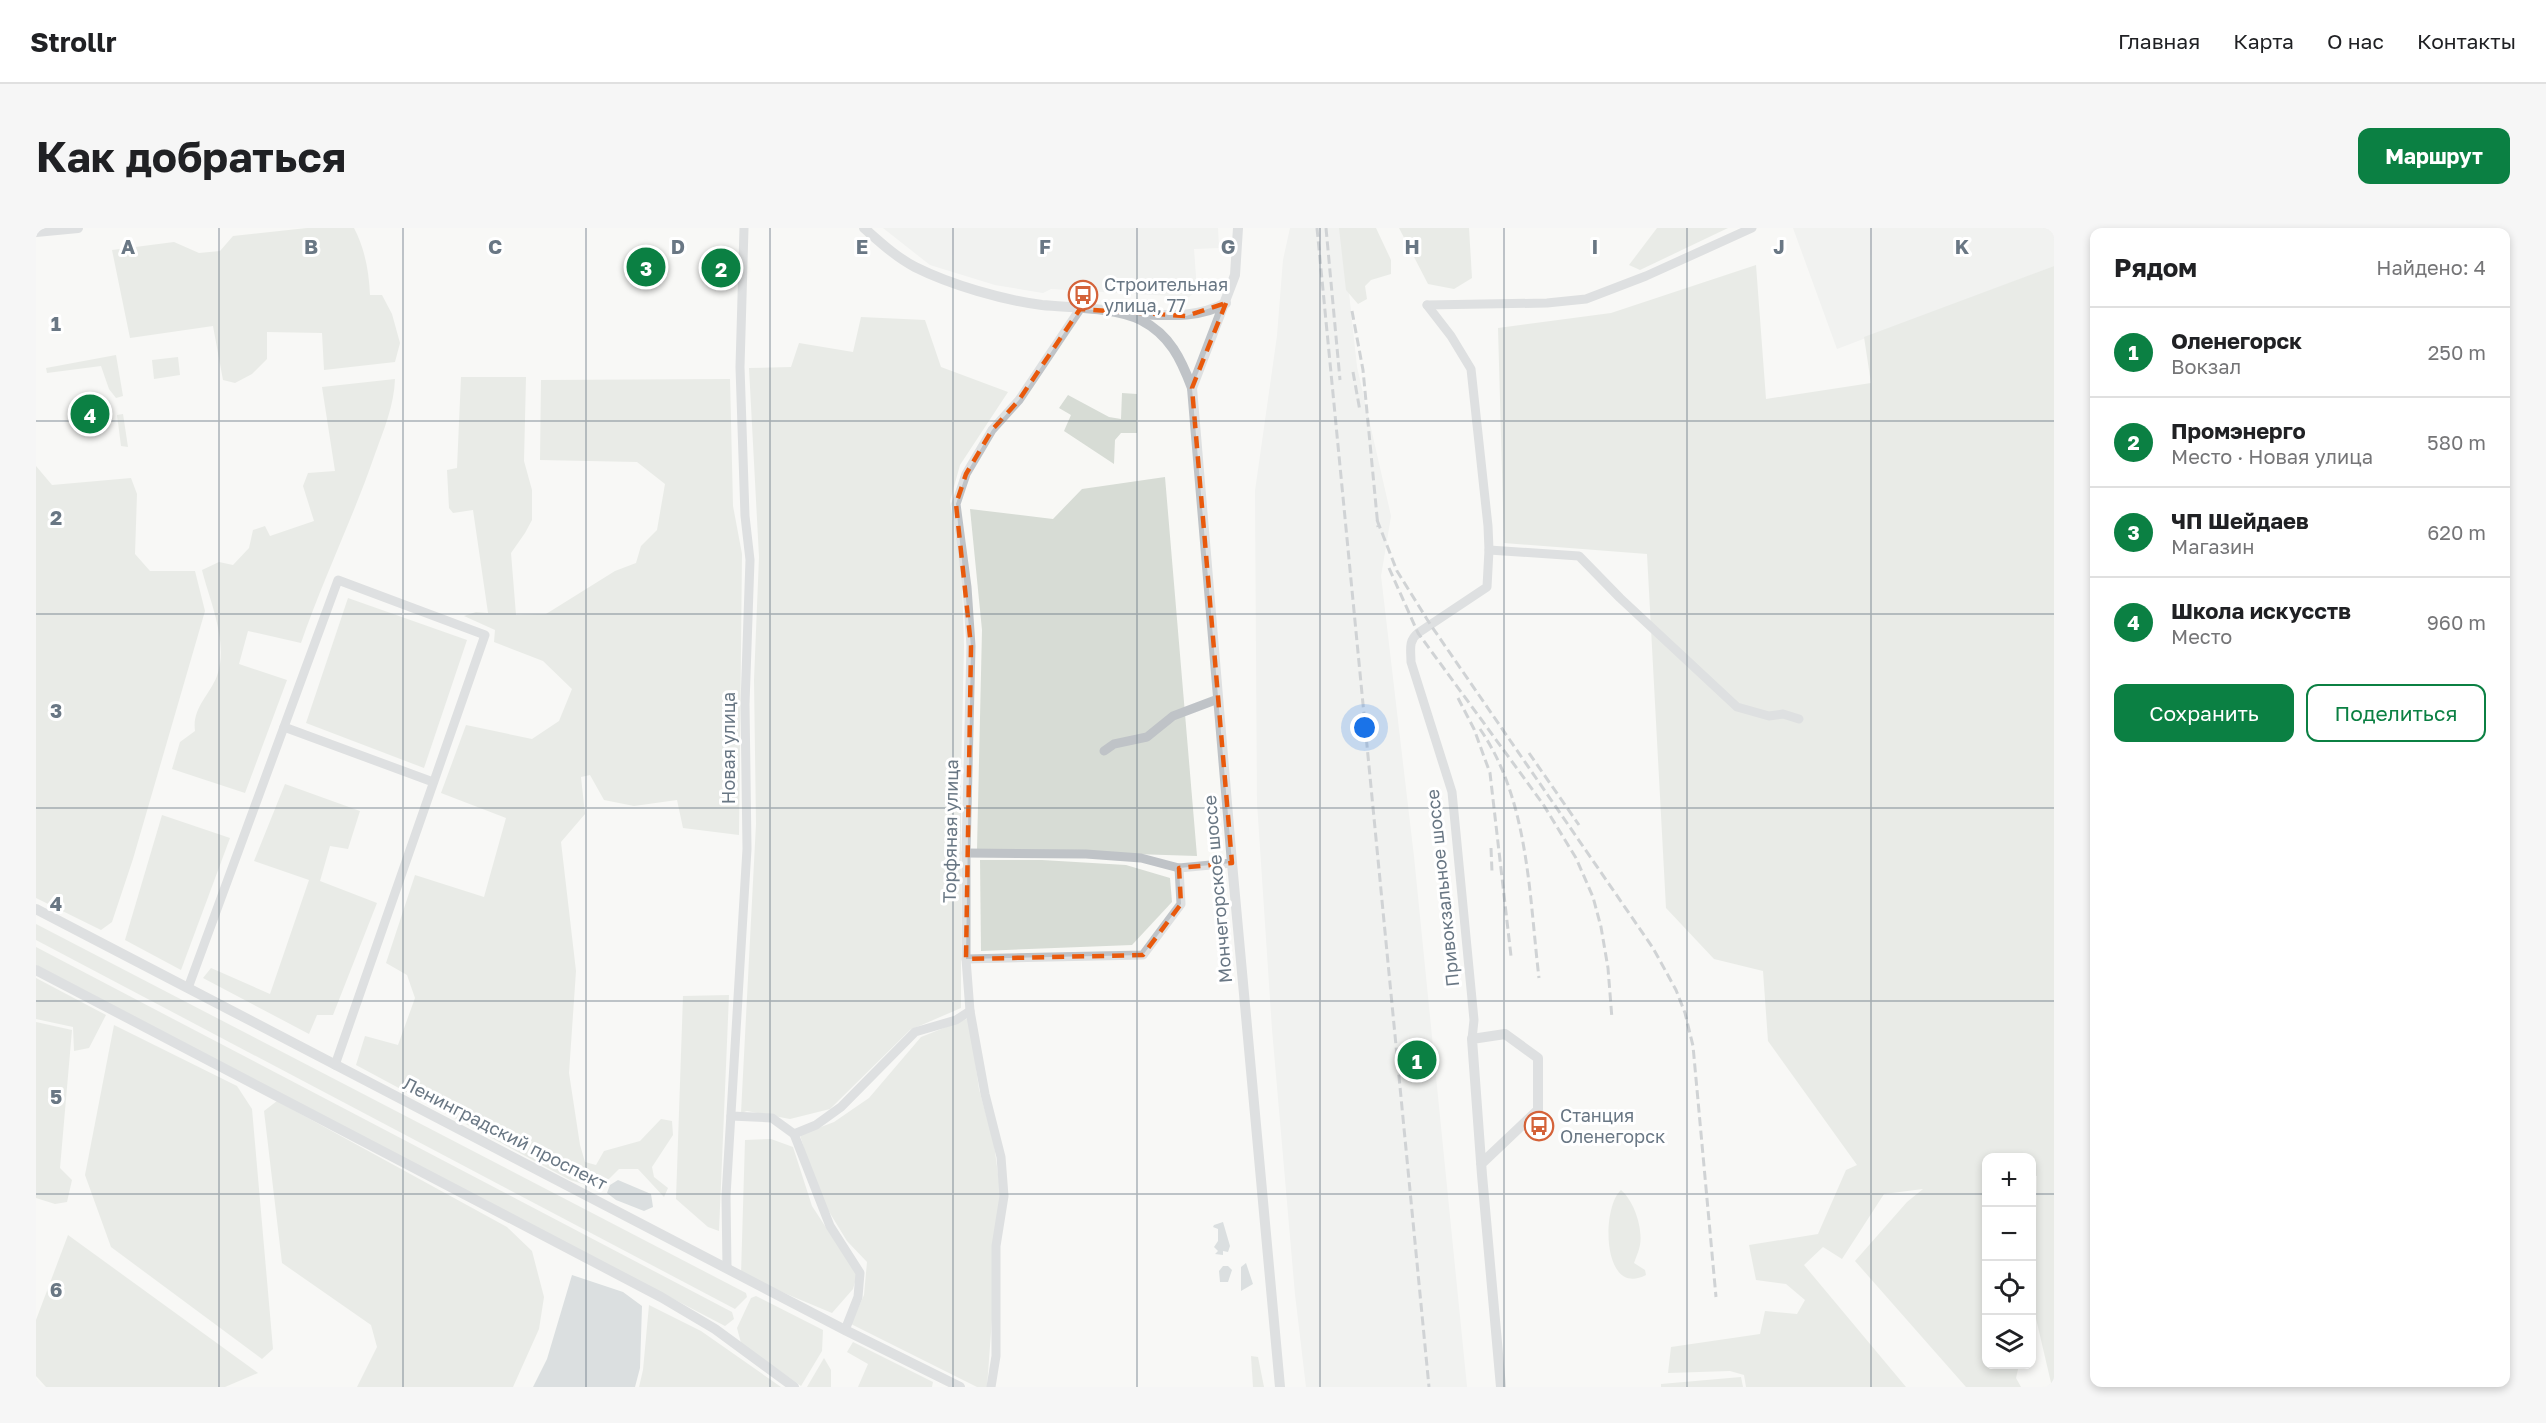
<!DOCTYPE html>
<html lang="ru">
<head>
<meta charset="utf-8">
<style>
	:root { --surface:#fff; --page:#f6f6f6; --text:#202124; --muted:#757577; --line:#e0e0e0; --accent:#0b8043 }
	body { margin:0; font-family:"Golos Text",sans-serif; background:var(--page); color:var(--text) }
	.controls { position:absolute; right:18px; bottom:18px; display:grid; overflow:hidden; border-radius:12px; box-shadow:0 3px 9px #0003 }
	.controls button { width:54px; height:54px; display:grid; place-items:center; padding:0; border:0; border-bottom:2px solid var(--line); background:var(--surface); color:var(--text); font:30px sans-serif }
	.you { position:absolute; left:1329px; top:500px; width:21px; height:21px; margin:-15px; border:4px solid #fff; border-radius:50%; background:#1a73e8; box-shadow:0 0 0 9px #1a73e833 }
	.badge { display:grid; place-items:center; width:39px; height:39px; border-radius:50%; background:var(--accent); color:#fff; font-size:20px; font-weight:700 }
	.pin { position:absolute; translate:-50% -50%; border:3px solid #fff; box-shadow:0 2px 6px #0006 }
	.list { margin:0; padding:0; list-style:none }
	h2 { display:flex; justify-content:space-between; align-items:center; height:78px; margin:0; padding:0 24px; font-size:26px }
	h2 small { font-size:20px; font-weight:400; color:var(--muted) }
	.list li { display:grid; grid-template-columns:39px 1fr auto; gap:18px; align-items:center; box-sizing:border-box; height:90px; padding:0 24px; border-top:2px solid var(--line) }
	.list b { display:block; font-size:22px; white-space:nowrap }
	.list p { margin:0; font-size:20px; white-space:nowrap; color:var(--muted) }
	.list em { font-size:20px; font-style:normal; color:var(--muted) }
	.actions { display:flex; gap:12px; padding:18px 24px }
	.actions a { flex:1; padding:14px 0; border:2px solid var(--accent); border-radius:12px; text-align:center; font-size:21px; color:var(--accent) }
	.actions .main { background:var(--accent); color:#fff }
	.icon { flex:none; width:33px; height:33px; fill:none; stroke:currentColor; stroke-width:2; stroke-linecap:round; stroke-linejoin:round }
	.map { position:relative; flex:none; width:2018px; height:1159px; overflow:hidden; border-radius:12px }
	header { display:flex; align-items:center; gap:36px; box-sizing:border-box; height:84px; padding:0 30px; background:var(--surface); border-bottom:2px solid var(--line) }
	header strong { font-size:28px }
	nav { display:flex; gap:33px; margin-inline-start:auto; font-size:21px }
	.intro { display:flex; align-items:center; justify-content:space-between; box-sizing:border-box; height:144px; padding:0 36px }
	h1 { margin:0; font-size:42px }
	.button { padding:15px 27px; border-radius:12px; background:var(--accent); color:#fff; font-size:21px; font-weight:700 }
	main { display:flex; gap:36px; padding:0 36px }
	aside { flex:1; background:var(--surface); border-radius:12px; box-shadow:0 3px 9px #0003 }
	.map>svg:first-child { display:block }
</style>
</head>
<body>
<header>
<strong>Strollr</strong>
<nav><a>Главная</a><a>Карта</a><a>О нас</a><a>Контакты</a></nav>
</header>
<div class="intro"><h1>Как добраться</h1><a class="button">Маршрут</a></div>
<main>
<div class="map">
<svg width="2018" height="1159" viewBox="0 0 2018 1159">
	<rect width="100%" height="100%" fill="#f8f8f5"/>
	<g fill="#e8eae9">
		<polygon points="847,0 1182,0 1183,20 1158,21 1161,63 1153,69 1015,61 1007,65 959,57 894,37"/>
		<polygon points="1254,0 1306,0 1321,139 1355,288 1345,348 1378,629 1431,1159 1270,1159 1259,1066 1236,801 1221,574 1219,263 1241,108 1247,32"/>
		<polygon points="1757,0 2018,0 2018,38 1801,121"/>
	</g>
	<g fill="#d7dcd5">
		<path d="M271 0H318C329 21 333 44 334 67H346L356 86 364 115 359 134 288 142 286 105 231 104V131L216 146 199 155 187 152 177 98 94 110 76 22 138 14 163 25 184 23 197 8Z"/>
		<polygon points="1303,0 1340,0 1355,32 1355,46 1335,52 1329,58 1331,71 1322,76 1310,62"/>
		<polygon points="1363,0 1433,0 1436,50 1418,61 1392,56"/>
		<polygon points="1621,0 1692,0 1604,42 1593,37"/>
		<polygon points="1720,37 1730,171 1835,155 1828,109 2018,38 2018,1159 2016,1159 1998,1082 2001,948 1996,948 1996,930 1950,930 1950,1136 1983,1137 1980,1150 1985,1159 1930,1159 1819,1033 1871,974 1887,961 1848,966 1806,1031 1787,1019 1768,1037 1870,1159 1710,1159 1708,1147 1694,1143 1632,1145 1635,1119 1724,1106 1729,1083 1761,1086 1769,1072 1750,1056 1720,1052 1713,1017 1782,1006 1810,942 1821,937 1732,813 1727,743 1678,731 1630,680 1611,326 1468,315 1462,100 1575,85"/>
		<polygon points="825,89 889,92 905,139 972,164 924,237 914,273 926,350 928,418 925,549 925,780 874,802 794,881 754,891 711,883 705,885 720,596 718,452 723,329 713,140 755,139 763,115 817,124"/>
		<polygon points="80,127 87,168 80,170 73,161 65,138 11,145 10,140"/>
		<polygon points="142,129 144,147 118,151 116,132"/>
		<polygon points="425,149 490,149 488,233 496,262 496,292 489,305 475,325 480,387 510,386 579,343 600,335 605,318 621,302 629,256 601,234 504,232 505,152 694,151 697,278 706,326 703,607 647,600 641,572 598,578 568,572 554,547 545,549 549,586 525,614 540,743 533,845 544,917 549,934 560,937 568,923 604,913 625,891 636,893 637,907 616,939 618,949 632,960 628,969 602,941 583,941 563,961 534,952 320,837 329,808 362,817 379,770 371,747 350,735 379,647 448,669 470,590 405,565 430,497 496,511 523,493 536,461 507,433 458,414 459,402 428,388 440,384 452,385 437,282 417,285 413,280 411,242 421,240"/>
		<path d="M359 151C358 178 348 201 339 226 317 290 287 351 265 415L212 403 203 436 251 452 209 565 136 541 144 514 159 503C156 480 173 468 181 448 193 415 174 374 166 342L183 334 197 337 213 320 217 302 229 298 234 308 278 293 267 258 272 245 299 243 286 159Z"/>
		<polygon points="1086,165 1101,166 1101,205 1085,205 1079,212 1078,236 1028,203 1035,187 1023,180 1032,167 1073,189 1085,191"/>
		<polygon points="87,186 92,219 85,218 81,187"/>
		<polygon points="0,238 16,257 95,250 101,266 99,326 114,343 159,343 169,383 97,631 76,694 65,702 0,670"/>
		<polygon points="1129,249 1161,628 941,621 946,402 934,281 1017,291 1046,261"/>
		<polygon points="312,370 431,412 388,540 270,495"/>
		<polygon points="249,556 324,583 312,621 294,618 284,653 341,675 297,787 281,787 273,806 167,750 175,740 234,766 273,652 218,633"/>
		<polygon points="126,587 194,610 145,742 89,712"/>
		<polygon points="944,632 1006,632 1090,637 1134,650 1136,674 1096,717 945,723"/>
		<polygon points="0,696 710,1065 711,1069 699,1081 0,712"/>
		<polygon points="0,719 696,1084 698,1091 689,1098 0,737"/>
		<polygon points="0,750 70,787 53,820 38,823 37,799 0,791"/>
		<polygon points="693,767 683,1003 672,999 640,971 647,768"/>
		<polygon points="933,790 943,861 958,916 965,969 951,1159 941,1159 815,1096 828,1067 831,1034 811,1013 781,964 764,907 798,894 833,870 885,809"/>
		<polygon points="0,794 36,802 24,940 36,952 31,974 19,976 0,970"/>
		<polygon points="78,797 201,858 216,881 237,1121 226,1131 75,1019 49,947"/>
		<polygon points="241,873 471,999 496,1023 508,1069 503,1101 477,1159 321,1159 341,1119 335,1097 246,1035 228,883"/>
		<polygon points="735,911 757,919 776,978 821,1047 817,1061 796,1085 705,1047 709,912"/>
		<path d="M1585 962C1598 973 1607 1000 1604 1017 1603 1023 1600 1029 1598 1035L1609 1042 1610 1047C1566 1070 1565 980 1585 962Z"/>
		<polygon points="32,1007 222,1145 189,1159 10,1159 0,1148 0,1092"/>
		<polygon points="720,1068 787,1102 786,1123 765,1158 705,1115 701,1100 715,1070"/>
		<polygon points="613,1077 665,1103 745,1159 603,1159 607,1142"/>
		<polygon points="817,1114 897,1154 896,1159 822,1159 832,1136 811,1124"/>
		<polygon points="1215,1128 1222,1129 1228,1159 1217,1159"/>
		<polygon points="788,1130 795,1142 795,1159 771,1159"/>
		<polygon points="1705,1149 1707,1159 1625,1159 1625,1156"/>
	</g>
	<g fill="#b8c2c6">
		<polygon points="582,952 615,966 617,979 608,983 580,972 571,965 574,957"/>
		<polygon points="1187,994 1194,1018 1192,1024 1187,1023 1187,1027 1179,1026 1182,1023 1178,1019 1182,1013 1182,1001 1177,999 1178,997"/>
		<polygon points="1210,1035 1217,1056 1205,1063 1205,1039"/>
		<polygon points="1187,1038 1192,1038 1196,1042 1192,1054 1184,1054 1183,1043"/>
		<polygon points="536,1047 587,1064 606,1078 604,1140 599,1159 497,1159 511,1131"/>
	</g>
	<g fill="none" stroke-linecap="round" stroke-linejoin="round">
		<g stroke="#bfc3c7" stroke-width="9">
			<path d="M1391 77 1415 108 1435 141 1452 298 1453 322 1451 359 1382 405C1372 413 1375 422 1375 434L1416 564 1438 792 1436 811"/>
			<polyline points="1391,77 1511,75 1550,71 1610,48 1716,0"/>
			<polyline points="1453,322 1543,328 1584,370 1701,479 1733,488 1747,486 1763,491"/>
			<polyline points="248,499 397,554"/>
			<polyline points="1068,523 1078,516 1111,509 1137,488 1182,471"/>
			<polyline points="930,625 1050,626 1105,630 1143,640 1196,635"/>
			<polyline points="930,731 1107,727 1145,676 1143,640"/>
			<polyline points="152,760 302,352 449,407 299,837"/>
			<polyline points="695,888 736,890 758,906 780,897 805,879 879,804 920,792 934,783"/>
			<polyline points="758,906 794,998 824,1045 822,1069 809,1102"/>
			<polyline points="691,1040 690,968 711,621 709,476 714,332 709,288 704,139 708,0"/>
			<polyline points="955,1159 960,1128 960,1018 968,968 965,929 949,866 934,783 930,731 930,625 935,418 931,359 920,276 930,246 956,202 983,172 1044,81"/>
		</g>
		<g stroke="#bfc3c7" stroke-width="10">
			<path d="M828 0C844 14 860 29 879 39 915 57 967 72 1006 77 1037 80 1079 79 1105 92 1134 107 1145 131 1156 160L1196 635 1244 1159"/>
			<polyline points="0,4 42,0"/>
			<path d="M1097 86C1129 87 1161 91 1190 75"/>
			<polyline points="1156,160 1199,47 1202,0"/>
			<polyline points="0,681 809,1102 924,1159"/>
			<polyline points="0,742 625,1069 679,1101 758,1159"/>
			<polyline points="1445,936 1502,882 1502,830 1469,806 1436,811 1446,947 1465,1159"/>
		</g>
		<g stroke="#a1a7ad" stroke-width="3" stroke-dasharray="9 4.5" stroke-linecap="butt">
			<polyline points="1281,0 1393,1159"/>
			<polyline points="1290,0 1304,152"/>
			<polyline points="1316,83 1327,142 1342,299"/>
			<polyline points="1317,144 1324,183"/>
			<polyline points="1341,292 1361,343 1394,396 1617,720 1640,762 1649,785 1657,818 1680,1069"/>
			<polyline points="1353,340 1382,405 1507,576 1540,630 1557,669 1565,699 1572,740 1576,791"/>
			<polyline points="1422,470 1438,501 1454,545 1475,728"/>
			<path d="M1444 501C1493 572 1493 667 1503 750"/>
			<polyline points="1493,525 1543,597"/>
			<polyline points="1455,620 1456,644"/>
		</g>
	</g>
	<path d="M0 0H2018V1159H0ZM1190 75 1156 160 1196 635 1143 640 1145 676 1107 727 930 731 935 418 920 276 930 246 956 202 983 172 1044 81 1150 88Z" fill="#f8f8f5" fill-opacity=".55" fill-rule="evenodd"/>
	<path fill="none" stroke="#e8590c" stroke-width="4.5" stroke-dasharray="12 8" stroke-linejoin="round" d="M1190 75 1156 160 1196 635 1143 640 1145 676 1107 727 930 731 935 418 920 276 930 246 956 202 983 172 1044 81 1150 88Z"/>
	<path fill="none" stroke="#697784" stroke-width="1.5" stroke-opacity="0.55" d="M183 0V1159M367 0V1159M550 0V1159M734 0V1159M917 0V1159M1101 0V1159M1284 0V1159M1468 0V1159M1651 0V1159M1835 0V1159M0 193H2018M0 386H2018M0 580H2018M0 773H2018M0 966H1950M1996 966H2018"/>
	<defs>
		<g id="bus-ring" transform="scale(1.5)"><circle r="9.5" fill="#fff" stroke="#d46239" stroke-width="1.5"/><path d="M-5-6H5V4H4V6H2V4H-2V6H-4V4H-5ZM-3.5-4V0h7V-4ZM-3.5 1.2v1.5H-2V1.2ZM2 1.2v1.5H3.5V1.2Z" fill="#d46239"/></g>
	</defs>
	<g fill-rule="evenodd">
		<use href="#bus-ring" x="1047" y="67"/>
		<use href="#bus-ring" x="1503" y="898"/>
	</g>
	<g text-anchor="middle" stroke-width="6" stroke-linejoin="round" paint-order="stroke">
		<g font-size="18" fill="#697784" stroke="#fff" text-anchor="start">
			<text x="1068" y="63">Строительная<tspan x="1068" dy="21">улица, 77</tspan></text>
			<text x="1524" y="894">Станция<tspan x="1524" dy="21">Оленегорск</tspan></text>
		</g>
		<g font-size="18" fill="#697784" stroke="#fff">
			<text transform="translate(693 520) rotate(-90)" y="6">Новая улица</text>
			<text transform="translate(915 603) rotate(-89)" y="6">Торфяная улица</text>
			<text transform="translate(1407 660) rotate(-96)" y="6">Привокзальное шоссе</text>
			<text transform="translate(1182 661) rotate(-95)" y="6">Мончегорское шоссе</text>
			<text transform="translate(469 906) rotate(27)" y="6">Ленинградский проспект</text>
		</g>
	</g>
	<g font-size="20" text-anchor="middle" font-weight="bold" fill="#697784" stroke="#fff" stroke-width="6" stroke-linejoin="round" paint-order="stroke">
		<text x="92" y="26">A</text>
		<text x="275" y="26">B</text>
		<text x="459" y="26">C</text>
		<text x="642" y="26">D</text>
		<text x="826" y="26">E</text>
		<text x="1009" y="26">F</text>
		<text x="1192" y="26">G</text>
		<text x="1376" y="26">H</text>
		<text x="1559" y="26">I</text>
		<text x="1743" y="26">J</text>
		<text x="1926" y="26">K</text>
		<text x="20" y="103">1</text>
		<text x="20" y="297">2</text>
		<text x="20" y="490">3</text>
		<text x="20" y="683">4</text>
		<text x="20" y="876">5</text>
		<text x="20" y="1069">6</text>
	</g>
</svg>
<div class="controls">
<button>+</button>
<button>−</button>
<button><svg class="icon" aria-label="locate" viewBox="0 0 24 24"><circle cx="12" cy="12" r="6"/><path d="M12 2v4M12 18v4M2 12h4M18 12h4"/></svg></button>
<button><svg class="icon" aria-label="layers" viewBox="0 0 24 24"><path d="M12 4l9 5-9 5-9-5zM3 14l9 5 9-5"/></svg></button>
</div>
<div class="you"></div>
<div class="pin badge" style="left:1381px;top:832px">1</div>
<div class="pin badge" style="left:685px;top:40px">2</div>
<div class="pin badge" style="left:610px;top:39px">3</div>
<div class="pin badge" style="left:54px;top:186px">4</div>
</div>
<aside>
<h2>Рядом<small>Найдено: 4</small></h2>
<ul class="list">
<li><span class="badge">1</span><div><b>Оленегорск</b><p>Вокзал</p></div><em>250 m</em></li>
<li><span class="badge">2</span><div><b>Промэнерго</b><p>Место · Новая улица</p></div><em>580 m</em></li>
<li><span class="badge">3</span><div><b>ЧП Шейдаев</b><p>Магазин</p></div><em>620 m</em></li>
<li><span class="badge">4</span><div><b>Школа искусств</b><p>Место</p></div><em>960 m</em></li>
</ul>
<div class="actions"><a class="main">Сохранить</a><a>Поделиться</a></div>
</aside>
</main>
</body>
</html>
